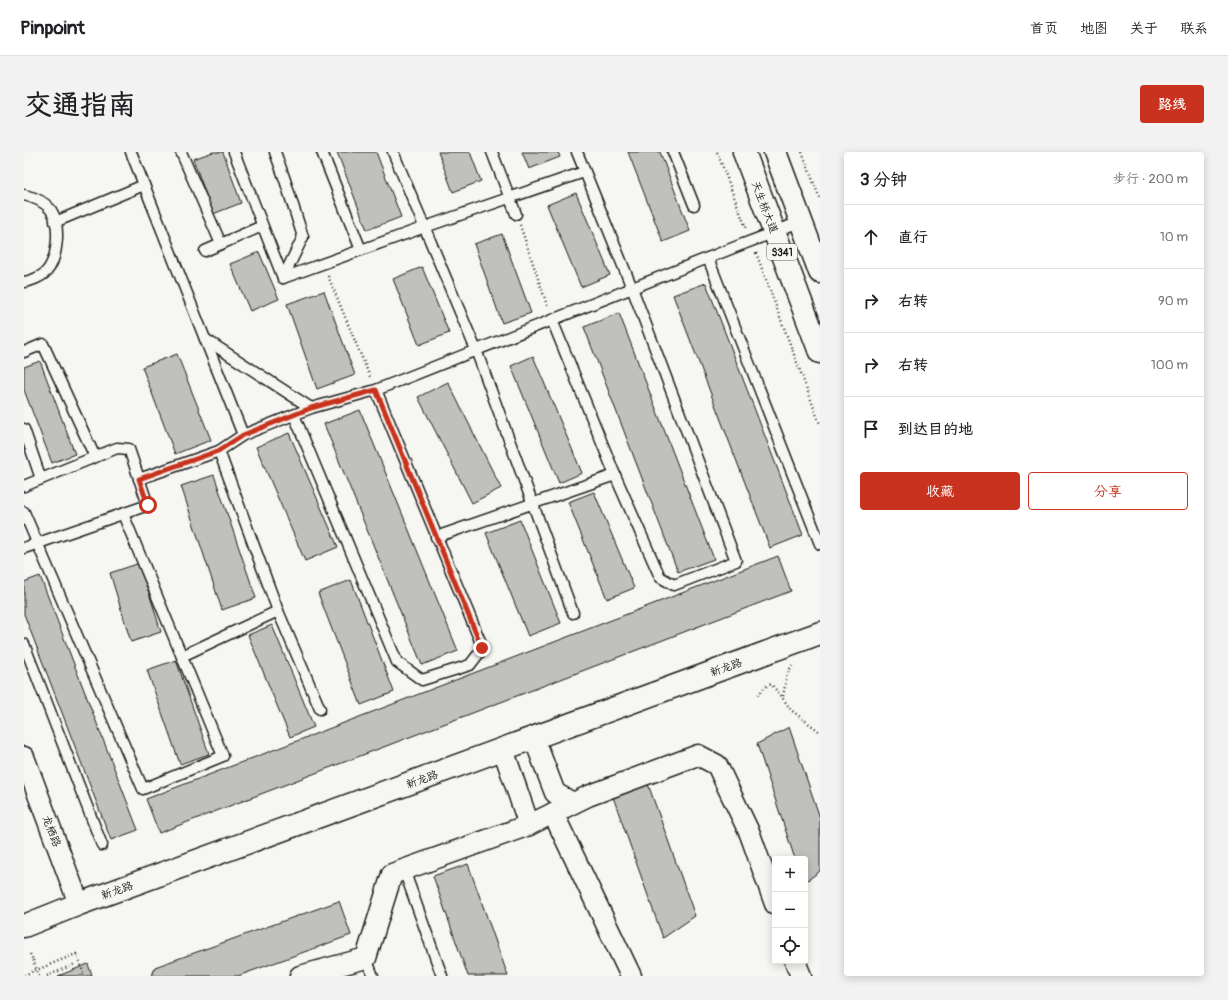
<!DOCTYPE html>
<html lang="zh">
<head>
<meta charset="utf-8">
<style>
	:root { --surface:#fff; --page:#f2f2f2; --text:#202124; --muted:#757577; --line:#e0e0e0; --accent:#c8321e }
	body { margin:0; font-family:Pangolin,"LXGW WenKai TC",sans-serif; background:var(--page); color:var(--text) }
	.controls { position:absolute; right:12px; bottom:12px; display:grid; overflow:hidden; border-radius:4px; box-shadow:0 2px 10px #0003 }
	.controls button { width:36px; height:36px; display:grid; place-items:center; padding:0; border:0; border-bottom:1px solid var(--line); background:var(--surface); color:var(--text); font:20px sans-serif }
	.stop { position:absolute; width:12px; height:12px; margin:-9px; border:3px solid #c8321e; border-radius:50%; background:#fff }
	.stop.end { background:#c8321e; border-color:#fff; box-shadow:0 1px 4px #0008 }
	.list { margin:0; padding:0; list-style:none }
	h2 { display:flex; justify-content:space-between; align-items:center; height:52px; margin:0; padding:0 16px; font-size:17px }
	h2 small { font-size:13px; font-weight:400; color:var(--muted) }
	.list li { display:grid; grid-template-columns:26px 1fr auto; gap:12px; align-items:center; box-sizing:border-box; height:64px; padding:0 16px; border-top:1px solid var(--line) }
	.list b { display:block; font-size:15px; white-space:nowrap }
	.list em { font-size:13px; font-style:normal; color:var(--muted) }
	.actions { display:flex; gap:8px; padding:12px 16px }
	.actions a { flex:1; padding:9px 0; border:1px solid var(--accent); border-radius:4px; text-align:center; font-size:14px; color:var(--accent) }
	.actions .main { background:var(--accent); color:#fff }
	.icon { flex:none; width:22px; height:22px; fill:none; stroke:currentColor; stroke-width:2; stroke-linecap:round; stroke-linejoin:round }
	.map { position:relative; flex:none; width:796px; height:824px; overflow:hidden; border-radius:4px }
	header { display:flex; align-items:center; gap:24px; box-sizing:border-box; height:56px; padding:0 20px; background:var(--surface); border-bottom:1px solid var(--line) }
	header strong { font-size:19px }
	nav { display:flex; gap:22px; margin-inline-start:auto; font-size:14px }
	.intro { display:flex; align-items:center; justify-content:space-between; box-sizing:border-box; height:96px; padding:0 24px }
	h1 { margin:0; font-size:28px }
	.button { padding:10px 18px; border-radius:4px; background:var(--accent); color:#fff; font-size:14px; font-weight:700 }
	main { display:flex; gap:24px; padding:0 24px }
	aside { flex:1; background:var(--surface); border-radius:4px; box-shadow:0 2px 10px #0003 }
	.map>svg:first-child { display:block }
</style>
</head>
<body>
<header>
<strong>Pinpoint</strong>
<nav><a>首页</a><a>地图</a><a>关于</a><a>联系</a></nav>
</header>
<div class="intro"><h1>交通指南</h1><a class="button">路线</a></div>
<main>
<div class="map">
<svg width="796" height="824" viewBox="0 0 796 824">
	<rect width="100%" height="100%" fill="#f6f6f2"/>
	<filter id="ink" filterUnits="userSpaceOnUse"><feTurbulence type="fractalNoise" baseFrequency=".025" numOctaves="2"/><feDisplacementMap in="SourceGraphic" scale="8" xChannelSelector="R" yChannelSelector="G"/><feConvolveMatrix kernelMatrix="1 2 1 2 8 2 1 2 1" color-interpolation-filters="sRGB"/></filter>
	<g filter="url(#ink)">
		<g fill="#c0c0bd" stroke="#1c1c1c">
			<polygon points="189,0 199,0 217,51 189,62 169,7"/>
			<polygon points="313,0 352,0 377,65 343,78"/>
			<polygon points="414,0 446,0 457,29 429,40"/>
			<polygon points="498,0 534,0 536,5 505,17"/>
			<polygon points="604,0 636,0 666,79 639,90"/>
			<polygon points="552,41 586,123 557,135 523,53"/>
			<polygon points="478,82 507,161 478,171 450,92"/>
			<polygon points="235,100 255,147 226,159 206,112"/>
			<polygon points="398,115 425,181 395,193 369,127"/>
			<polygon points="682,131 779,383 746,396 649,143"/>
			<polygon points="300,139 331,223 293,237 263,152"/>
			<polygon points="595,161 690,407 654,420 560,175"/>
			<polygon points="153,202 187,288 151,302 118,215"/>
			<polygon points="509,204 558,321 535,331 487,214"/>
			<polygon points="16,209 51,302 28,311 0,238 0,215"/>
			<polygon points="424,230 477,336 448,351 394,245"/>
			<polygon points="336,258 434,499 398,513 300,272"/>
			<polygon points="265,281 314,395 281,409 232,295"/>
			<polygon points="190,323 232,446 198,458 157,334"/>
			<polygon points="570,340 610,436 583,447 544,350"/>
			<polygon points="496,368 537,471 504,484 462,381"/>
			<polygon points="754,404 767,439 135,681 122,647"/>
			<polygon points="116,411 137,480 107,490 86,421"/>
			<polygon points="16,424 114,678 87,688 0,462 0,430"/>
			<polygon points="327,428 370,540 337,553 294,441"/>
			<polygon points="248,473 290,575 266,585 224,483"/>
			<polygon points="152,508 185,602 156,612 123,518"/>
			<polygon points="765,575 796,666 796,719 781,730 781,707 771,707 733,592"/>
			<polygon points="624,632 671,764 639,786 589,645"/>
			<polygon points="444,712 484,824 444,824 409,724"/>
			<polygon points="315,749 327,783 214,824 128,824 131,815"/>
			<polygon points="64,812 68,824 34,824"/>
		</g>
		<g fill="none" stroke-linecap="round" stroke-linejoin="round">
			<g stroke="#1c1c1c" stroke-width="13">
				<g id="lane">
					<polyline points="107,0 219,283"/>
					<polyline points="157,0 197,92"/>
					<polyline points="210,0 259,126 401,75 560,20"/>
					<polyline points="251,0 261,28 279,85 259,126"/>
					<polyline points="298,0 337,98"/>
					<polyline points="369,0 452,198 549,461"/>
					<polyline points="468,0 492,62"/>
					<polyline points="649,0 670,53"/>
					<path d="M0 43C9 45 21 50 27 58 37 73 34 107 22 120 17 125 7 129 0 130"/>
					<polyline points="31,70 120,33"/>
					<polyline points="181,99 238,74"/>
					<polyline points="684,106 796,392"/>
					<polyline points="528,168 591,323 636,425 650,433 712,409 608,136 553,0"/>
					<polyline points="181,187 287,256"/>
					<polyline points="0,200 19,192 71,305"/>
					<polyline points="270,263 373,510 398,528 446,513 459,496 352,238"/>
					<polyline points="0,277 17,327"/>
					<polyline points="195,299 254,459 296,557"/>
					<polyline points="115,327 195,299 219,283 287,256 352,238 714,94 751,80 777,69"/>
					<polyline points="0,334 93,296 105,297 124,353 0,396"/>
					<polyline points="0,360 119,637 199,604 99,362"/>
					<polyline points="412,385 591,323"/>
					<polyline points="0,492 78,693"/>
					<polyline points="158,504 254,459"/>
					<polyline points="380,718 418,824"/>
					<polyline points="342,806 349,824"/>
				</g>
			</g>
			<g stroke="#1c1c1c" stroke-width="23">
				<g id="street">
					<polyline points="510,586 531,641 549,651"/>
					<polyline points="479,597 505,673"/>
					<polyline points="0,605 55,752"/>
					<polyline points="529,661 607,824"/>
					<polyline points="771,809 777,824"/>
					<polyline points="276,824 342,806 368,722 505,673 564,644 674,603 693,613 726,682 751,752"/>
				</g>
			</g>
			<g stroke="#1c1c1c" stroke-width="25">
				<polyline id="secondary" points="0,774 55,752 796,481"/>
			</g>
			<g stroke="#1c1c1c" stroke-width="25">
				<g id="primary">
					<polyline points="720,0 796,200"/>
					<polyline points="751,0 796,120"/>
				</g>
			</g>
			<g stroke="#1c1c1c" stroke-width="2.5" stroke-dasharray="1 3" stroke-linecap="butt">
				<polyline points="693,0 722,76"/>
				<polyline points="778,0 796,47"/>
				<polyline points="496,73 524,156"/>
				<polyline points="732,101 796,272"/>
				<polyline points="304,124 346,225"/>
				<polyline points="734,543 741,535 747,532 758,545 767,558 796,580"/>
				<polyline points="759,544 763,523 768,513"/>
				<polyline points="6,802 9,808"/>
				<polyline points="0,823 52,802 61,824"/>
				<polyline points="23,824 51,812"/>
			</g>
			<use href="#lane" stroke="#f6f6f2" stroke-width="10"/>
			<use href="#street" stroke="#f6f6f2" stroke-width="20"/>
			<use href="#secondary" stroke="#f6f6f2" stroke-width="22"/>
			<use href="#primary" stroke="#f6f6f2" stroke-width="22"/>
			<polyline stroke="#1c1c1c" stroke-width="2.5" stroke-dasharray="1 3" stroke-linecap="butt" points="9,808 15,824"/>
		</g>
	</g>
	<g fill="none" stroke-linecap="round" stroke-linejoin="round" filter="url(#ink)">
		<polyline stroke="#c8321e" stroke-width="5" points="124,353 115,327 194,299 219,283 287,256 352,238 458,496"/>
	</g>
	<g text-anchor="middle" stroke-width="3.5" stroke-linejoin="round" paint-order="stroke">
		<rect fill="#f6f6f2" stroke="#5d5d5c" stroke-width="1" x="743" y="92" width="30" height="16" rx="3"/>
		<g font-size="10" font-weight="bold" fill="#1c1c1c">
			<text x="758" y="104">S341</text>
		</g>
		<g font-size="11" fill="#1c1c1c" stroke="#f6f6f2">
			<text transform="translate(741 55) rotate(69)" y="4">天生桥大道</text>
			<text transform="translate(702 515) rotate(-20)" y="4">新龙路</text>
			<text transform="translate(398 627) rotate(-20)" y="4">新龙路</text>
			<text transform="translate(28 679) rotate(69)" y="4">龙栖路</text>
			<text transform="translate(93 738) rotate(-20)" y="4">新龙路</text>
		</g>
	</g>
</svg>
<div class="controls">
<button>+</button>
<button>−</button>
<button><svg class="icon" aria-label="locate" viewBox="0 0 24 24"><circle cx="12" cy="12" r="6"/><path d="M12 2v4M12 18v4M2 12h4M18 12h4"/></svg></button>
</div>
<div class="stop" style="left:124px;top:353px"></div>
<div class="stop end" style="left:458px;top:496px"></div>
</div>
<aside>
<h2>3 分钟<small>步行 · 200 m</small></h2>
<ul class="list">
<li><svg class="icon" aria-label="ahead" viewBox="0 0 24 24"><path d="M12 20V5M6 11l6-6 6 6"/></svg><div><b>直行</b></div><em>10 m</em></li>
<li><svg class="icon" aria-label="right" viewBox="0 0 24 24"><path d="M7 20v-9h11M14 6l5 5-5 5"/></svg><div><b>右转</b></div><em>90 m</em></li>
<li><svg class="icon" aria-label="right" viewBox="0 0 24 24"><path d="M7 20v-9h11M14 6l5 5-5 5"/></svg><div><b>右转</b></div><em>100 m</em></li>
<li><svg class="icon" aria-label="arrive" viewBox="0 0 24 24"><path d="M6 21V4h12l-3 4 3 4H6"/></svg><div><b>到达目的地</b></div></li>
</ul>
<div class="actions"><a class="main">收藏</a><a>分享</a></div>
</aside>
</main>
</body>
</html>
